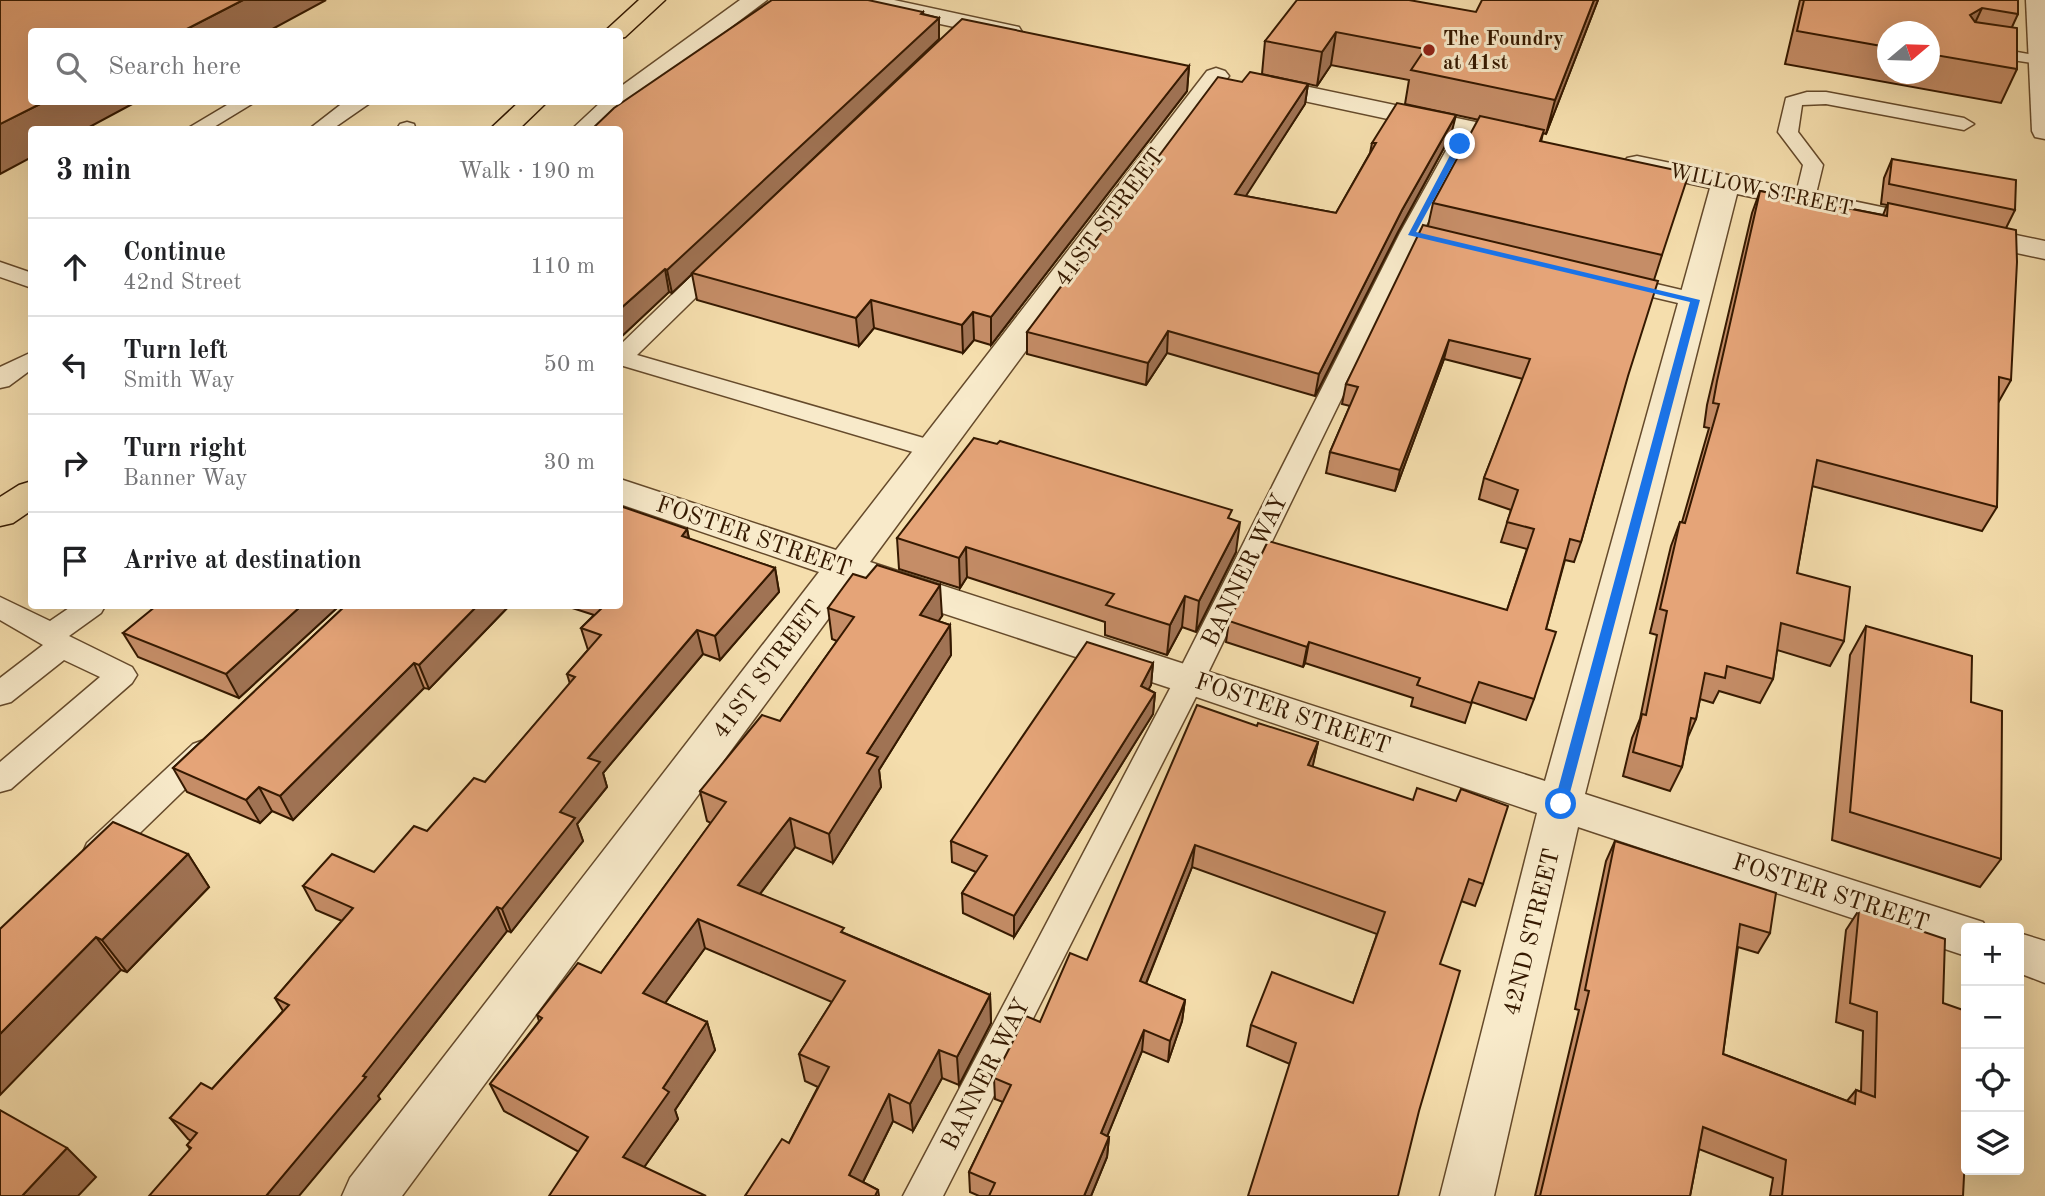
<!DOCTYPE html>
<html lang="en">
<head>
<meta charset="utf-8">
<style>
	:root { --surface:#fff; --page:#f6f6f6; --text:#202124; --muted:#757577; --line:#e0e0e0 }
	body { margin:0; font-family:"Old Standard TT",serif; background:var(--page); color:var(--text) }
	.controls { position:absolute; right:21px; bottom:21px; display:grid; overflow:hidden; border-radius:7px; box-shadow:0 7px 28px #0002 }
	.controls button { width:63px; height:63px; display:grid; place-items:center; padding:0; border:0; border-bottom:2px solid var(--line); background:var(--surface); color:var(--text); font:35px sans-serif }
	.compass { position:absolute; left:1877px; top:21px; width:63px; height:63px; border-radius:50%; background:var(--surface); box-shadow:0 7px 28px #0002; rotate:71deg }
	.stop { position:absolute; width:21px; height:21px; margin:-16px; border:5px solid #1a73e8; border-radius:50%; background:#fff }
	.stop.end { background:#1a73e8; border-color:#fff; box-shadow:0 2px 7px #0008 }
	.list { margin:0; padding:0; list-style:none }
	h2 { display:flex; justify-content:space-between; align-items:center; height:91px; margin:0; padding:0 28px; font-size:30px }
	h2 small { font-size:23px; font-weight:400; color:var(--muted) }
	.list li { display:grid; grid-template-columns:46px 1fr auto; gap:21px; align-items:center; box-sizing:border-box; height:98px; padding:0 28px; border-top:2px solid var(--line) }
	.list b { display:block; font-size:26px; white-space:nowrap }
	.list p { margin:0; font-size:23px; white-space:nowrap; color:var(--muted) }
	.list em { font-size:23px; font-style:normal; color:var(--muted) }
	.icon { flex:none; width:38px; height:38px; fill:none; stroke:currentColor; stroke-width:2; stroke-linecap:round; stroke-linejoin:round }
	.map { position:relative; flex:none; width:2045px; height:1196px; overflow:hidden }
	.search { position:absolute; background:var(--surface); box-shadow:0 7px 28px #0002; left:28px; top:28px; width:595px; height:77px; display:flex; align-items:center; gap:18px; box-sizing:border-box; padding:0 24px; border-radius:7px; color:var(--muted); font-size:26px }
	.panel { position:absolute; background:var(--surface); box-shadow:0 7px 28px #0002; left:28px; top:126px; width:595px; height:483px; border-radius:7px }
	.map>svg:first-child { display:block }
</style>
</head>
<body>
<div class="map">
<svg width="2045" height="1196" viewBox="0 0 2045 1196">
	<rect width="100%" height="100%" fill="#f5dead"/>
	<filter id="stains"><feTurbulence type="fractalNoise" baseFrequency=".00286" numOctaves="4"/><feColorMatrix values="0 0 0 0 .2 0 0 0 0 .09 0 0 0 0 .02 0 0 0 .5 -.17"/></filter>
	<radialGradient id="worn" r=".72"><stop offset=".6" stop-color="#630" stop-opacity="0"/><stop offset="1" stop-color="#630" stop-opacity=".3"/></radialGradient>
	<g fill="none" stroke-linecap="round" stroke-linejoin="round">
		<g stroke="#654a2b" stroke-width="3">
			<g id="lane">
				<polygon points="1978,45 2045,57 2045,65 1972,54 1969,50"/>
				<polygon points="1807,92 1826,92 1964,118 1974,124 1964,130 1826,104 1802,105 1798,132 1823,165 1815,198 1812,202 1798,202 1795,198 1803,165 1778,132 1786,98"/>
				<polygon points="232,102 255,102 209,130 185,130"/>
				<polygon points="344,102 370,103 331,130 308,130"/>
				<polygon points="407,122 414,124 416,130 396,130 400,124"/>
				<polygon points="1468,123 1478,129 1422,233 1205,679 943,1196 903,1196 1175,679 1400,233 1458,129"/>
				<polygon points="721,253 729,255 732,260 729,265 637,355 941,443 945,449 941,455 932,457 923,455 620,365 620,345 713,255"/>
				<polygon points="0,262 32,273 32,288 0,277"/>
				<polygon points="1618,275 1703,295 1706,300 1703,305 1695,307 1610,287 1607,282 1610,277"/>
				<polygon points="32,352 32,369 9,386 0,388 0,367"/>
				<polygon points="0,597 50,621 72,606 105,606 101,613 69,636 132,667 137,675 132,683 11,789 0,792 0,762 100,677 64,660 11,702 0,705 0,678 43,645 0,620"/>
				<polygon points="204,740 215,744 219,752 215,760 111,861 99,865 87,861 83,852 87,843 193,744"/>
			</g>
		</g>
		<g stroke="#654a2b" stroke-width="3">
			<g id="street">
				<polygon points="740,0 767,0 627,105 600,130 571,130 601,102 620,102 620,87"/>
				<polygon points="849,0 894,0 1019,27 1022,32 1019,37 1010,39 861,7 853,5"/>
				<polygon points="2026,0 2045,0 2045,139 2035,137 2032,131"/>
				<polygon points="1216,68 1225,71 1229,76 1225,81 870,562 1545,781 1710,188 1627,170 1623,164 1627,158 1637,156 2045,241 2045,259 1737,194 1585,794 1983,922 1986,928 1966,928 1966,956 1578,827 1494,1196 1440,1196 1537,813 1176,690 854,584 402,1196 342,1196 350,1178 819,572 620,504 620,479 836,550 1207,71"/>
				<polygon points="1257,76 1523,132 1533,134 1537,140 1533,146 1523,148 1248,89 1244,84 1248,79"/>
				<polygon points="2019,933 2045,941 2045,983 2019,973"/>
			</g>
		</g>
		<g stroke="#351900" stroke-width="3">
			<g id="primary">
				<polygon points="639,0 665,0 625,37 620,38 620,32 604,32"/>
				<polygon points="519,102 547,102 518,130 489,130"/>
				<polygon points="32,481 32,510 13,523 0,526 0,497 19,485"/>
			</g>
		</g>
		<use href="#lane" fill="#f8eaca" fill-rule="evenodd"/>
		<use href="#street" fill="#f8eaca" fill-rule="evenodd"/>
		<use href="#primary" fill="#f5dead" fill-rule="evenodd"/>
	</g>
	<g fill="#c58d67" stroke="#351900" stroke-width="2" fill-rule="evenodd">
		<polygon points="1598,0 1546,134 1543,133 1541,142 1662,255 1654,280 1581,542 1574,562 1565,560 1546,629 1534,699 1526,720 1472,702 1465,723 1411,706 1413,698 1305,663 1303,667 1226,642 1229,621 1507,610 1527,549 1501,542 1511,510 1479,499 1484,478 1523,379 1444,359 1395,491 1326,473 1330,452 1350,406 1342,404 1346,384 1428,226 1433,203 1479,120 1405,104 1409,80 1331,65 1317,86 1262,74 1265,41 1476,12"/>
		<path d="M1800 0H2018V14L2012 27 2017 69 2001 103 1785 64ZM1887 32H1929V74H1887Z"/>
		<polygon points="923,12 923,14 939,18 939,39 785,186 1189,66 1187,91 991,345 974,340 963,353 874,328 859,346 697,300 692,274 672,293 669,292 620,338 620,130"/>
		<polygon points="1242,82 1308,84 1305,104 1245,196 1336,213 1370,153 1372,143 1451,135 1398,232 1315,396 1167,353 1146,385 1027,354 1027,332"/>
		<polygon points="1892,159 2015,210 2006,228 2011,380 1998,403 1997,507 1982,531 1812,486 1797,573 1844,641 1830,666 1777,650 1773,679 1760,703 1719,691 1713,703 1700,699 1696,719 1688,737 1682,767 1670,791 1623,776 1632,738 1640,719 1657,635 1650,633 1671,546 1680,522 1682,522 1709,428 1704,427 1707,405 1752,213 1760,191 1883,215 1887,205 1881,204 1884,178"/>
		<polygon points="1231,519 1236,552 1196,632 1182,627 1167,655 1105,635 1105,622 967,577 960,588 899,569 897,538"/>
		<polygon points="687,529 689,539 775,568 779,592 720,660 703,654 603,773 607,787 577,824 583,841 511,932 507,931 378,1096 380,1099 190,1149 187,1145 191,1141 188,1139 170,1118 212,1089 283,1011 275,998 342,921 316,910 303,886 374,872 427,831 485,782 570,684 567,674 588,650 581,628 594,615 566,606 620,606"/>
		<polygon points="339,606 239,698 138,657 123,633"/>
		<polygon points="345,606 509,606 429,689 424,688 293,820 272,811 260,823 187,792 173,768"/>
		<polygon points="828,608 942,616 938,621 950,625 951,655 879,770 881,787 833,863 795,847 760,894 844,933 990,995 991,1023 959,1085 942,1078 913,1131 893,1121 863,1182 878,1190 879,1196 745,1196 789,1143 818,1087 805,1081 799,1054 832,1002 705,948 665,1003 707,1022 715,1050 675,1110 678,1119 644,1167 579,1152 504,1111 490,1084 539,1021 537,1015 601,973 711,823 707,821 700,791 780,721 837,641 832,639"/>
		<polygon points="1866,626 1971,702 2001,859 1980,887 1832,840 1850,655"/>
		<polygon points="1153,663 1151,685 1148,689 1155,693 1153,714 1014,937 963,913 962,893 976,872 952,862 951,841"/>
		<polygon points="1257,726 1318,742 1312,767 1483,884 1475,906 1461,901 1290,1064 1247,1046 1251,1025 1353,1003 1377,934 1192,867 1146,984 1185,1000 1182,1021 1168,1062 1142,1051 1107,1136 1109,1137 1107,1157 1091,1196 979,1196 970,1192 969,1172 1003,1102 995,1099 994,1078 1040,1022 1087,960"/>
		<polygon points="1615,841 1770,933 1758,953 1738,947 1723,1054 1847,1101 1856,1090 1861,1092 1863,1031 1836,1022 1846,930 1859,910 1943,1003 1963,1196 1770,1196 1773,1178 1699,1149 1690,1196 1535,1196 1579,1010 1575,1009 1606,861"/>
		<polygon points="188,854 209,887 127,972 0,929"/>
	</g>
	<g fill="#a07354" stroke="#351900" stroke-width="2">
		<polygon points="243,0 326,0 267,32 181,32"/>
		<polygon points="1594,0 1598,0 1546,134 1555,100"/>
		<polygon points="1982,8 1967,40 1970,15"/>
		<polygon points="923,12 924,31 939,18 939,39 672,293 667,270"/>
		<polygon points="1336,32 1331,65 1317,86 1322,52"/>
		<polygon points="1189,66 1187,91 991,345 991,317"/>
		<polygon points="1308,84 1305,104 1233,216 1235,194"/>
		<polygon points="44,102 136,102 84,130 32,130 32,157 0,174 0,124"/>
		<polygon points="1456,115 1451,135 1398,232 1315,396 1319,374 1402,210"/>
		<polygon points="665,269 669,292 620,338 620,309"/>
		<polygon points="871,300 874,328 859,346 856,318"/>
		<polygon points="973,312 974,340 963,353 962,325"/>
		<polygon points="1168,331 1167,353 1146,385 1148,363"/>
		<polygon points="1449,340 1444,359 1395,491 1400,470"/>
		<polygon points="1240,522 1236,552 1196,632 1199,601"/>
		<polygon points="687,529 692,554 682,536"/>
		<polygon points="966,547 967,577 960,588 959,558"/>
		<polygon points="775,568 779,592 720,660 715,636"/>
		<polygon points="940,585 942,616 922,645 920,615"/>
		<polygon points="1185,596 1182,627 1167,655 1170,625"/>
		<polygon points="301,606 339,606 239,698 226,674"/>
		<polygon points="477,606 509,606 429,689 419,665"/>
		<polygon points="950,625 951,655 879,770 881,787 833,863 829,834 867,753"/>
		<polygon points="697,630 703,654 603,773 607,787 577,824 583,841 511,932 502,909 560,812 588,758"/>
		<polygon points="1309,642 1305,663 1303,667 1307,647"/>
		<polygon points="414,663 424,688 293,820 280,796"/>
		<polygon points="1153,663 1151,685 1139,707 1141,686"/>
		<polygon points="1155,693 1153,714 1014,937 1014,916"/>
		<polygon points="1318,742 1313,765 1303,788 1308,765"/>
		<polygon points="259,787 272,811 260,823 246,800"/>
		<polygon points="790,818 795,847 745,914 738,885"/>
		<polygon points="1195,845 1192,867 1138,1003 1140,981"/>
		<polygon points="188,854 209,887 127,972 102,940"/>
		<polygon points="497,907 507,931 378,1096 380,1099 299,1196 266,1196"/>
		<polygon points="698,919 705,948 652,1021 643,993"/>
		<polygon points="96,937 121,970 0,1095 0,1034"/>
		<polygon points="990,995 991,1023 959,1085 957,1057"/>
		<polygon points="1185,1000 1182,1021 1168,1062 1170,1041"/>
		<polygon points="707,1022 715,1050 675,1110 678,1119 633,1183 623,1157 663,1088"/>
		<polygon points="1144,1030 1142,1051 1100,1154 1101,1133"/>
		<polygon points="939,1050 942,1078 913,1131 910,1104"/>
		<polygon points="889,1094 893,1121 856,1196 849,1175"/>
		<polygon points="1109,1137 1107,1157 1091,1196 1084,1196"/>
		<polygon points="67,1148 96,1177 78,1196 22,1196"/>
	</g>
	<g fill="#e5a478" stroke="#351900" stroke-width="2">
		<polygon points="0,0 243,0 181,32 32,32 32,102 44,102 0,124"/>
		<polygon points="772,0 868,0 923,12 921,14 939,18 667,270 665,269 620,309 620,130 591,130 614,108"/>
		<polygon points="1297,0 1409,0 1476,12 1482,0 1594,0 1555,100 1411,70 1425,49 1336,32 1322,52 1265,41"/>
		<polygon points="1804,0 2018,0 2018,14 1982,8 1970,15 1975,22 2017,28 2017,69 1929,54 1929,32 1887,32 1887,47 1797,31"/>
		<polygon points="962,19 1189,66 991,317 973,312 962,325 871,300 856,318 692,273"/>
		<polygon points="1250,72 1308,84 1235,194 1336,213 1376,143 1372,143 1397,103 1456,115 1402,210 1319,374 1168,331 1148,363 1027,332 1218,77 1242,82"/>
		<polygon points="1480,116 1544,130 1540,141 1689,173 1662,255 1433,203"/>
		<polygon points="1892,159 2016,180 2015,210 1889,184"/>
		<polygon points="1760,191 1887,216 1888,203 2016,230 2017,262 2011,380 1999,377 1997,507 1817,460 1797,573 1850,587 1844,641 1781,623 1773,679 1727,666 1725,678 1705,673 1696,719 1691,718 1682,767 1633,752 1642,714 1646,715 1667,611 1660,609 1680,522 1685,523 1719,404 1713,403 1717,381"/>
		<polygon points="1423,225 1658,281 1628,376 1581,542 1570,539 1546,629 1556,632 1534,699 1479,682 1471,703 1417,685 1420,678 1309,642 1307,647 1229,621 1268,541 1507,610 1534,529 1507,522 1518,490 1484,478 1530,359 1449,340 1400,470 1330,452 1358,387 1346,384"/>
		<polygon points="974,438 997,444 1000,441 1232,510 1228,518 1240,522 1199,601 1185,596 1170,625 1106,605 1114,594 966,547 959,558 897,538"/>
		<polygon points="620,506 687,529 682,536 775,568 715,636 697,630 588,758 600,762 560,812 575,818 502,909 497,907 363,1076 366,1077 266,1196 149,1196 191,1148 187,1145 197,1133 170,1118 201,1083 212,1089 289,1005 275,998 353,908 303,886 332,854 374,872 414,826 427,831 474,778 485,782 575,677 567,674 601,635 581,628 604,606 620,606"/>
		<polygon points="877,565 940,585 920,615 950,625 867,753 878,757 829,834 790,818 738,885 844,928 841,932 990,995 957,1057 939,1050 910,1104 889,1094 849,1175 878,1190 875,1196 745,1196 782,1139 789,1143 829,1067 799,1054 845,981 698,919 643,993 707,1022 663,1088 669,1092 623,1157 706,1196 549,1196 588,1137 490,1084 542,1018 537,1015 578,963 601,973 726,802 700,791 762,715 780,721 854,617 828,608 853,574 866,578"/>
		<polygon points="156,606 301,606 226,674 123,633"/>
		<polygon points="345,606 477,606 419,665 414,663 280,796 259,787 246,800 173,768"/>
		<polygon points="1866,626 1972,656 1971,702 2002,711 2001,859 1850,812"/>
		<polygon points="1087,642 1153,663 1141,686 1155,693 1014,916 962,893 987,856 951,841"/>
		<polygon points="1197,705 1257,726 1258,723 1318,742 1308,765 1413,800 1417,788 1456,801 1461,789 1508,806 1483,884 1469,879 1440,964 1460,971 1419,1111 1398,1196 1248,1196 1296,1043 1251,1025 1272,972 1353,1003 1385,912 1195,845 1140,981 1185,1000 1170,1041 1144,1030 1101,1133 1109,1137 1084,1196 989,1196 995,1183 969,1172 1011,1085 994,1078 1026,1016 1040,1022 1070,953 1087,960"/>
		<polygon points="113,822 188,854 102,940 96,937 0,1034 0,929"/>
		<polygon points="1615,841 1776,893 1770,933 1740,924 1723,1054 1855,1104 1856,1090 1875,1097 1877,1012 1850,1003 1859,910 1945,939 1943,1003 1966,1011 1966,1137 1963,1196 1782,1196 1786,1160 1703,1127 1690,1196 1540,1196 1589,991 1585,990"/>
		<polygon points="0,1110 67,1148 22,1196 0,1196"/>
	</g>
	<polygon fill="#1a73e8" points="1460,141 1464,144 1416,232 1700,300 1567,804 1561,809 1554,804 1690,302 1408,235 1456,144"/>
	<circle fill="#8f2418" stroke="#f8eaca" stroke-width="2.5" cx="1429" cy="50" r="7"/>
	<g text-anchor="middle" stroke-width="6" stroke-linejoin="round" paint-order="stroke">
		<g font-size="21" font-weight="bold" fill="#351900" stroke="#f8eaca" text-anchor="start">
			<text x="1443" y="45">The Foundry<tspan x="1443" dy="24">at 41st</tspan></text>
		</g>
		<g font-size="21" fill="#351900" stroke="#f8eaca">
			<text transform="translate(1761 189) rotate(12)" y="7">WILLOW STREET</text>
		</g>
		<g font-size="24" fill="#351900" stroke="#f8eaca">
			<text transform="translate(1109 217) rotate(-53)" y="8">41ST STREET</text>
			<text transform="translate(754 536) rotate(19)" y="8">FOSTER STREET</text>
			<text transform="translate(1244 570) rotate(-64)" y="8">BANNER WAY</text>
			<text transform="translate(767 669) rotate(-53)" y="8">41ST STREET</text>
			<text transform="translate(1293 713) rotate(19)" y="8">FOSTER STREET</text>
			<text transform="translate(1831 892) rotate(18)" y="8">FOSTER STREET</text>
			<text transform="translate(1531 932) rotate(-76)" y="8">42ND STREET</text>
			<text transform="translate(985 1074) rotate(-63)" y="8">BANNER WAY</text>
		</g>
	</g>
	<rect width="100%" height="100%" filter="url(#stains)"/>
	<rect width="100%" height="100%" fill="url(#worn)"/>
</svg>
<div class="controls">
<button>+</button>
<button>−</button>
<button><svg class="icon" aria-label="locate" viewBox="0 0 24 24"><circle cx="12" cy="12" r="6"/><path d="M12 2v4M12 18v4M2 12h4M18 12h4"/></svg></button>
<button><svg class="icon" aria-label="layers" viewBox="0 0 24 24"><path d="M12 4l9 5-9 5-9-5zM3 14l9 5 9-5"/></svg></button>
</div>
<svg class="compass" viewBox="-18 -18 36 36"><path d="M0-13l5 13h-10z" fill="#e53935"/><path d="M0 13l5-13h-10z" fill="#757577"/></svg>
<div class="stop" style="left:1561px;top:804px"></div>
<div class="stop end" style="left:1460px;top:144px"></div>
<div class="search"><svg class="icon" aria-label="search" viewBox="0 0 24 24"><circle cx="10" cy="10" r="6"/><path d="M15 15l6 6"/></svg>Search here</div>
<section class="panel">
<h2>3 min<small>Walk · 190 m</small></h2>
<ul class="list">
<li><svg class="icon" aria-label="ahead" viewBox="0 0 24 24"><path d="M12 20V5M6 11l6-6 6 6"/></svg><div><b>Continue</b><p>42nd Street</p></div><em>110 m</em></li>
<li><svg class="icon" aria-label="left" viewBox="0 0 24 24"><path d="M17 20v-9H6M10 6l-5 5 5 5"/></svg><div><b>Turn left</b><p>Smith Way</p></div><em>50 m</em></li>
<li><svg class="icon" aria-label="right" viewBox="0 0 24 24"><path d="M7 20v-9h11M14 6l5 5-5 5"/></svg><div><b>Turn right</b><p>Banner Way</p></div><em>30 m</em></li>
<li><svg class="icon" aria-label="arrive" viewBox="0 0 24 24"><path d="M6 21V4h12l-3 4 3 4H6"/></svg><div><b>Arrive at destination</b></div></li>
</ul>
</section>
</div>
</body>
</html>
